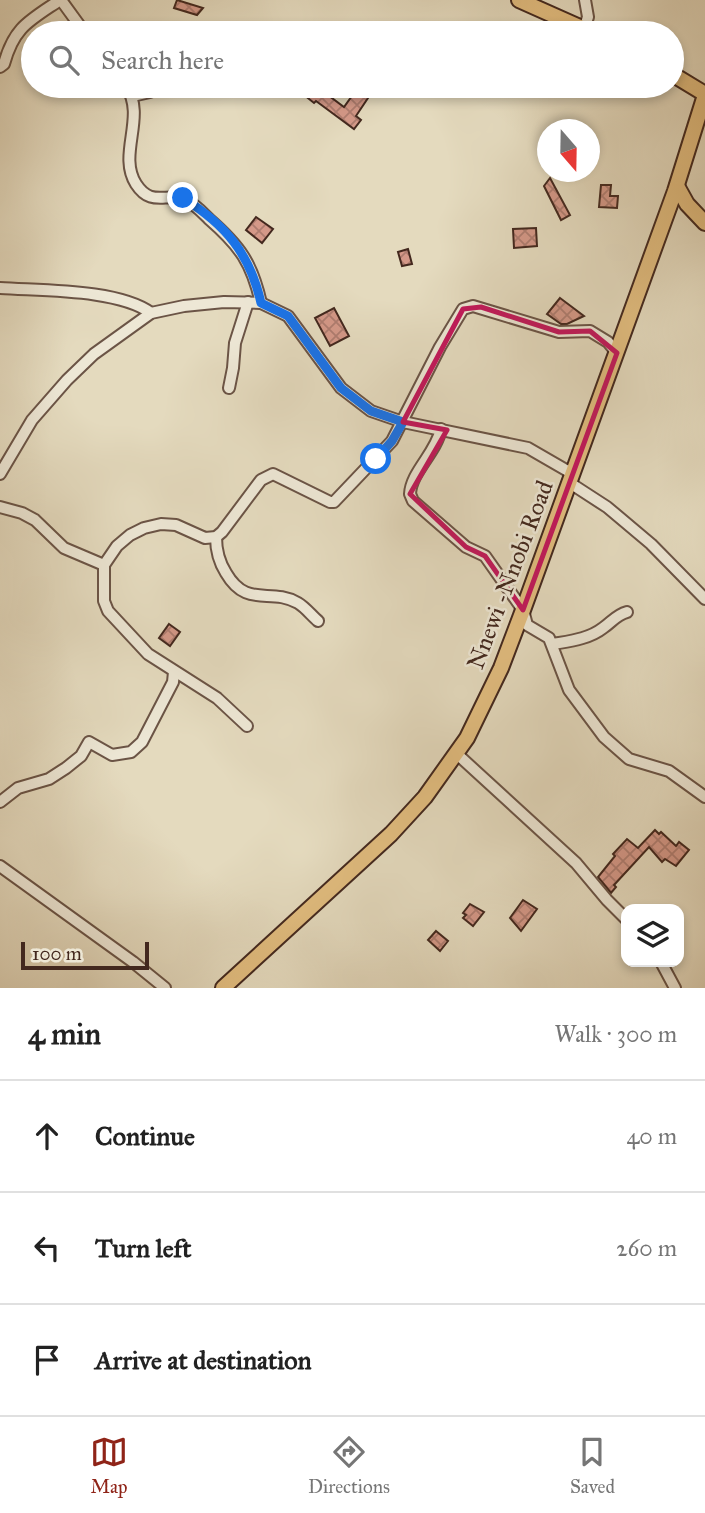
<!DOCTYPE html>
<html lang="en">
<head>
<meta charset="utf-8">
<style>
	:root { --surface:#fff; --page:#f6f6f6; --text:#222; --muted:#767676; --line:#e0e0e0; --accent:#8f2418 }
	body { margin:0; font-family:"IM FELL Great Primer",serif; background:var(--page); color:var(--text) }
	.controls { position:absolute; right:21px; bottom:21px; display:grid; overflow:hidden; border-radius:14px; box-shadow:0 4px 10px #0003 }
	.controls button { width:63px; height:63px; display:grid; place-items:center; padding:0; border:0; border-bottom:2px solid var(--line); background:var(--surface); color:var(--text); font:35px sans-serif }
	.compass { position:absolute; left:537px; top:119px; width:63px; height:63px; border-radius:50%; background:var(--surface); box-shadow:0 4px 10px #0003; rotate:160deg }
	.scale { position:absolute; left:21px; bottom:18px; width:128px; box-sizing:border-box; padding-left:7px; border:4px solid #43281e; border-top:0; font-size:19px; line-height:24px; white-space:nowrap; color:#43281e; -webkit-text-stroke:5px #ede7d5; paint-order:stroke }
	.stop { position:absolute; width:21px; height:21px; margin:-16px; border:5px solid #1a73e8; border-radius:50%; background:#fff }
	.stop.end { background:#1a73e8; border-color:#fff; box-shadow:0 2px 7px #0008 }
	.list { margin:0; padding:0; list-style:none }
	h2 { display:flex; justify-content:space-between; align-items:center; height:91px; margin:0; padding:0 28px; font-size:30px }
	h2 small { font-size:23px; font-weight:400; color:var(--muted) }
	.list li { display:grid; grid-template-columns:46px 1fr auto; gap:21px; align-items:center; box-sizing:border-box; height:112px; padding:0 28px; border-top:2px solid var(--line) }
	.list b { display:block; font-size:26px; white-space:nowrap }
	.list em { font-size:23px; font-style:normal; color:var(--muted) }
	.icon { flex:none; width:38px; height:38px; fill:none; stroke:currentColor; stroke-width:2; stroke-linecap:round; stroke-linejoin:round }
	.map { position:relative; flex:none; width:705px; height:988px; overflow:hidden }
	.search { position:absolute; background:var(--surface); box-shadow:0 4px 10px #0003; left:21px; right:21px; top:21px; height:77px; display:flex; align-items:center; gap:18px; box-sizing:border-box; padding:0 24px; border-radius:38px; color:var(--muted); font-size:26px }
	.sheet { height:427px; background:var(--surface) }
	nav { display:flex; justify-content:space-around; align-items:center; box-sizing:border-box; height:98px; border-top:2px solid var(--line); background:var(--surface); font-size:19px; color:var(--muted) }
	nav a { display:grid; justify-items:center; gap:4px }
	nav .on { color:var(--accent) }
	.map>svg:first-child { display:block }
</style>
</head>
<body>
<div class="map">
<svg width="705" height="988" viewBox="0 0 705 988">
	<defs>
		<pattern id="building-cross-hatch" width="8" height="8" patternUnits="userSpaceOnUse" patternTransform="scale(1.75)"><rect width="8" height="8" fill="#d49888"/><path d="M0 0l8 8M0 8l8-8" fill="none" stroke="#ae7c6f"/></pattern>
	</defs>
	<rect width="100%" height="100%" fill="#e4dabe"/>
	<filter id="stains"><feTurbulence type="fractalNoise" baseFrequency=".00286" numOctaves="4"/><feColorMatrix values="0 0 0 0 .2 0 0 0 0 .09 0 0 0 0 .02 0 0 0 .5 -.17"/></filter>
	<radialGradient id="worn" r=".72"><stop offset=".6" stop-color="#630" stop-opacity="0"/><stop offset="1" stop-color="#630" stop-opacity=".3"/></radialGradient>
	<g fill="url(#building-cross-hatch)" stroke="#43281e" stroke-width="2">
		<polygon points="177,0 203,8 197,15 174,8"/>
		<polygon points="293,86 329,86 324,92 344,107 359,86 376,86 356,116 361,120 354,129 316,101 314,103"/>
		<polygon points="550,178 570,215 561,220 544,186"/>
		<polygon points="601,185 611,185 610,196 618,196 617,208 599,207"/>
		<polygon points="256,217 273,229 262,243 246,230"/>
		<polygon points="536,228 537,246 514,248 513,229"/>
		<polygon points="408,249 412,264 402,266 398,252"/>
		<polygon points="560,298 584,316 567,324 561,324 547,314"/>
		<polygon points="334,308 349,336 330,346 315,318"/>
		<polygon points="169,624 180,632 170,646 159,638"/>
		<polygon points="655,830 659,834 661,832 676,846 679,842 689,850 676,866 665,859 662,862 649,847 614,885 616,887 611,893 598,877 615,856 613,854 627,839 638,848"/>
		<polygon points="523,900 537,909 521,931 510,918"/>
		<polygon points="470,904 484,912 473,926 463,918 466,915 463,913"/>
		<polygon points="436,931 448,941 440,951 428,940"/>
	</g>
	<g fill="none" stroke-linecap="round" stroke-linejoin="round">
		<g stroke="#6b5446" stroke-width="14">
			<g id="minor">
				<polyline points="61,0 85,33"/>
				<polyline points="584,29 588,17 585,0"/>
				<path d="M0 67 4 64C14 27 29 21 60 0"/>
				<path d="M126 86C147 117 117 154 136 184 151 207 165 193 184 199 194 203 202 212 209 219 240 246 252 263 261 303"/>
				<polyline points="132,96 150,92 163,86"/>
				<path d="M0 288C42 291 118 289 151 313"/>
				<polyline points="229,388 233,368 235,343 248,302"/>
				<path d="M441 429C436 453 411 472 410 494L413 501 466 547 485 556 523 610 527 625 549 638 569 690 604 737 629 759 669 771 705 797"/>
				<polyline points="0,474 32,420 67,380 94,354 151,313 184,306 224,302 261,303 288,316 341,388 371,411 403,422 528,448 573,474"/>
				<polyline points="570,483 607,507 651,544 705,599"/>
				<polyline points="0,507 22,513 35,520 64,548 104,565"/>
				<path d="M216 537C216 551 219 562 226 573 247 609 270 587 298 603 305 607 312 616 318 621"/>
				<path d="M553 644C570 641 589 639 603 628 612 622 616 615 627 612"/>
				<polyline points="247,726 217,698 148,654 108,611 104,601 104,565 117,546 130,535 144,528 161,524 176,525 205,538 216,537 222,532 261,480 273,474 330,502 334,502 392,441 440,347 463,309 473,306 559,332 590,331 608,342 617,353"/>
				<polyline points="457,754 576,863 607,900 626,919"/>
				<polyline points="0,802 18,788 49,779 66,768 81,756 89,742 112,755 131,752 142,742 173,682 174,672"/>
				<polyline points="0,866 133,962 165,988"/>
				<polyline points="661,962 675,988"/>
			</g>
		</g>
		<g stroke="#43281e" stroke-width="18">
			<g id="major">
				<polyline points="519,0 593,33"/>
				<polyline points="672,74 705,94"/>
				<polyline points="677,186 687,204 705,223"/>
				<polyline points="223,988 391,834 425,797 467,738 501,668 523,610 675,191 705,95"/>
			</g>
		</g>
		<use href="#minor" stroke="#ede7d5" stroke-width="10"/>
		<use href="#major" stroke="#e2bd7f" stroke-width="14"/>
	</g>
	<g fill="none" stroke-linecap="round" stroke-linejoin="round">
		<path stroke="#1a73e8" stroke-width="9" d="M183 198C226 225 250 254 261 303L288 316 341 388 371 411 403 422 392 441 376 459"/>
	</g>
	<path fill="none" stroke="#c2185b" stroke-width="5" stroke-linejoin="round" d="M481 307 559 332 590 331 617 353 523 610 485 556 466 547 410 494 447 430 403 422 463 309Z"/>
	<g text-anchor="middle" stroke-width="5" stroke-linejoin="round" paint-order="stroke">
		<g font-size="24" fill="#43281e" stroke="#ede7d5">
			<text transform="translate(510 575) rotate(-69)" y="8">Nnewi -Nnobi Road</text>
		</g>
	</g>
	<rect width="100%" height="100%" filter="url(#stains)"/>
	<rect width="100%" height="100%" fill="url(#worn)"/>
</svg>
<div class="controls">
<button><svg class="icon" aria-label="layers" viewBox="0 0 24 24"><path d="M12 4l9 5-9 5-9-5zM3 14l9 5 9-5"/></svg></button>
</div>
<svg class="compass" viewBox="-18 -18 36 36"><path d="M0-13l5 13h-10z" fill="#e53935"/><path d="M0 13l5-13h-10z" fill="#767676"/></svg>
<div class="scale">100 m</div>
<div class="stop" style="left:376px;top:459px"></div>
<div class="stop end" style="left:183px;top:198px"></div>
<div class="search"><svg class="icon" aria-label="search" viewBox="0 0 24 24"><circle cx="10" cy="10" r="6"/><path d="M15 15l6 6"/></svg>Search here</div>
</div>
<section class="sheet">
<h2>4 min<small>Walk · 300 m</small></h2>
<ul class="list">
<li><svg class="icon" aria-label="ahead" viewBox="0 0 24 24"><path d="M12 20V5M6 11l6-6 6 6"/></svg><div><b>Continue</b></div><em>40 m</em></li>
<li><svg class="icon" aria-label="left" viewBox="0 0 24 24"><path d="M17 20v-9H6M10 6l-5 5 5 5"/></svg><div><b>Turn left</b></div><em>260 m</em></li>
<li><svg class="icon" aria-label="arrive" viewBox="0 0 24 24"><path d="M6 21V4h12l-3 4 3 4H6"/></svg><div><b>Arrive at destination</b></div></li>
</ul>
</section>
<nav>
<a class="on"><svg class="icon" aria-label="map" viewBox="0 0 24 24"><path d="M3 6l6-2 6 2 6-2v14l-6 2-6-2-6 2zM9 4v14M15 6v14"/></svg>Map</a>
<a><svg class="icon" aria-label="directions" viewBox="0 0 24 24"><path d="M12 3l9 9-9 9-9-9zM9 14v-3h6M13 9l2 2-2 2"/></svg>Directions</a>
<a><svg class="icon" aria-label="saved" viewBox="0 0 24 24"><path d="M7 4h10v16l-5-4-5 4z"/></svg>Saved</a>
</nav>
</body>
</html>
